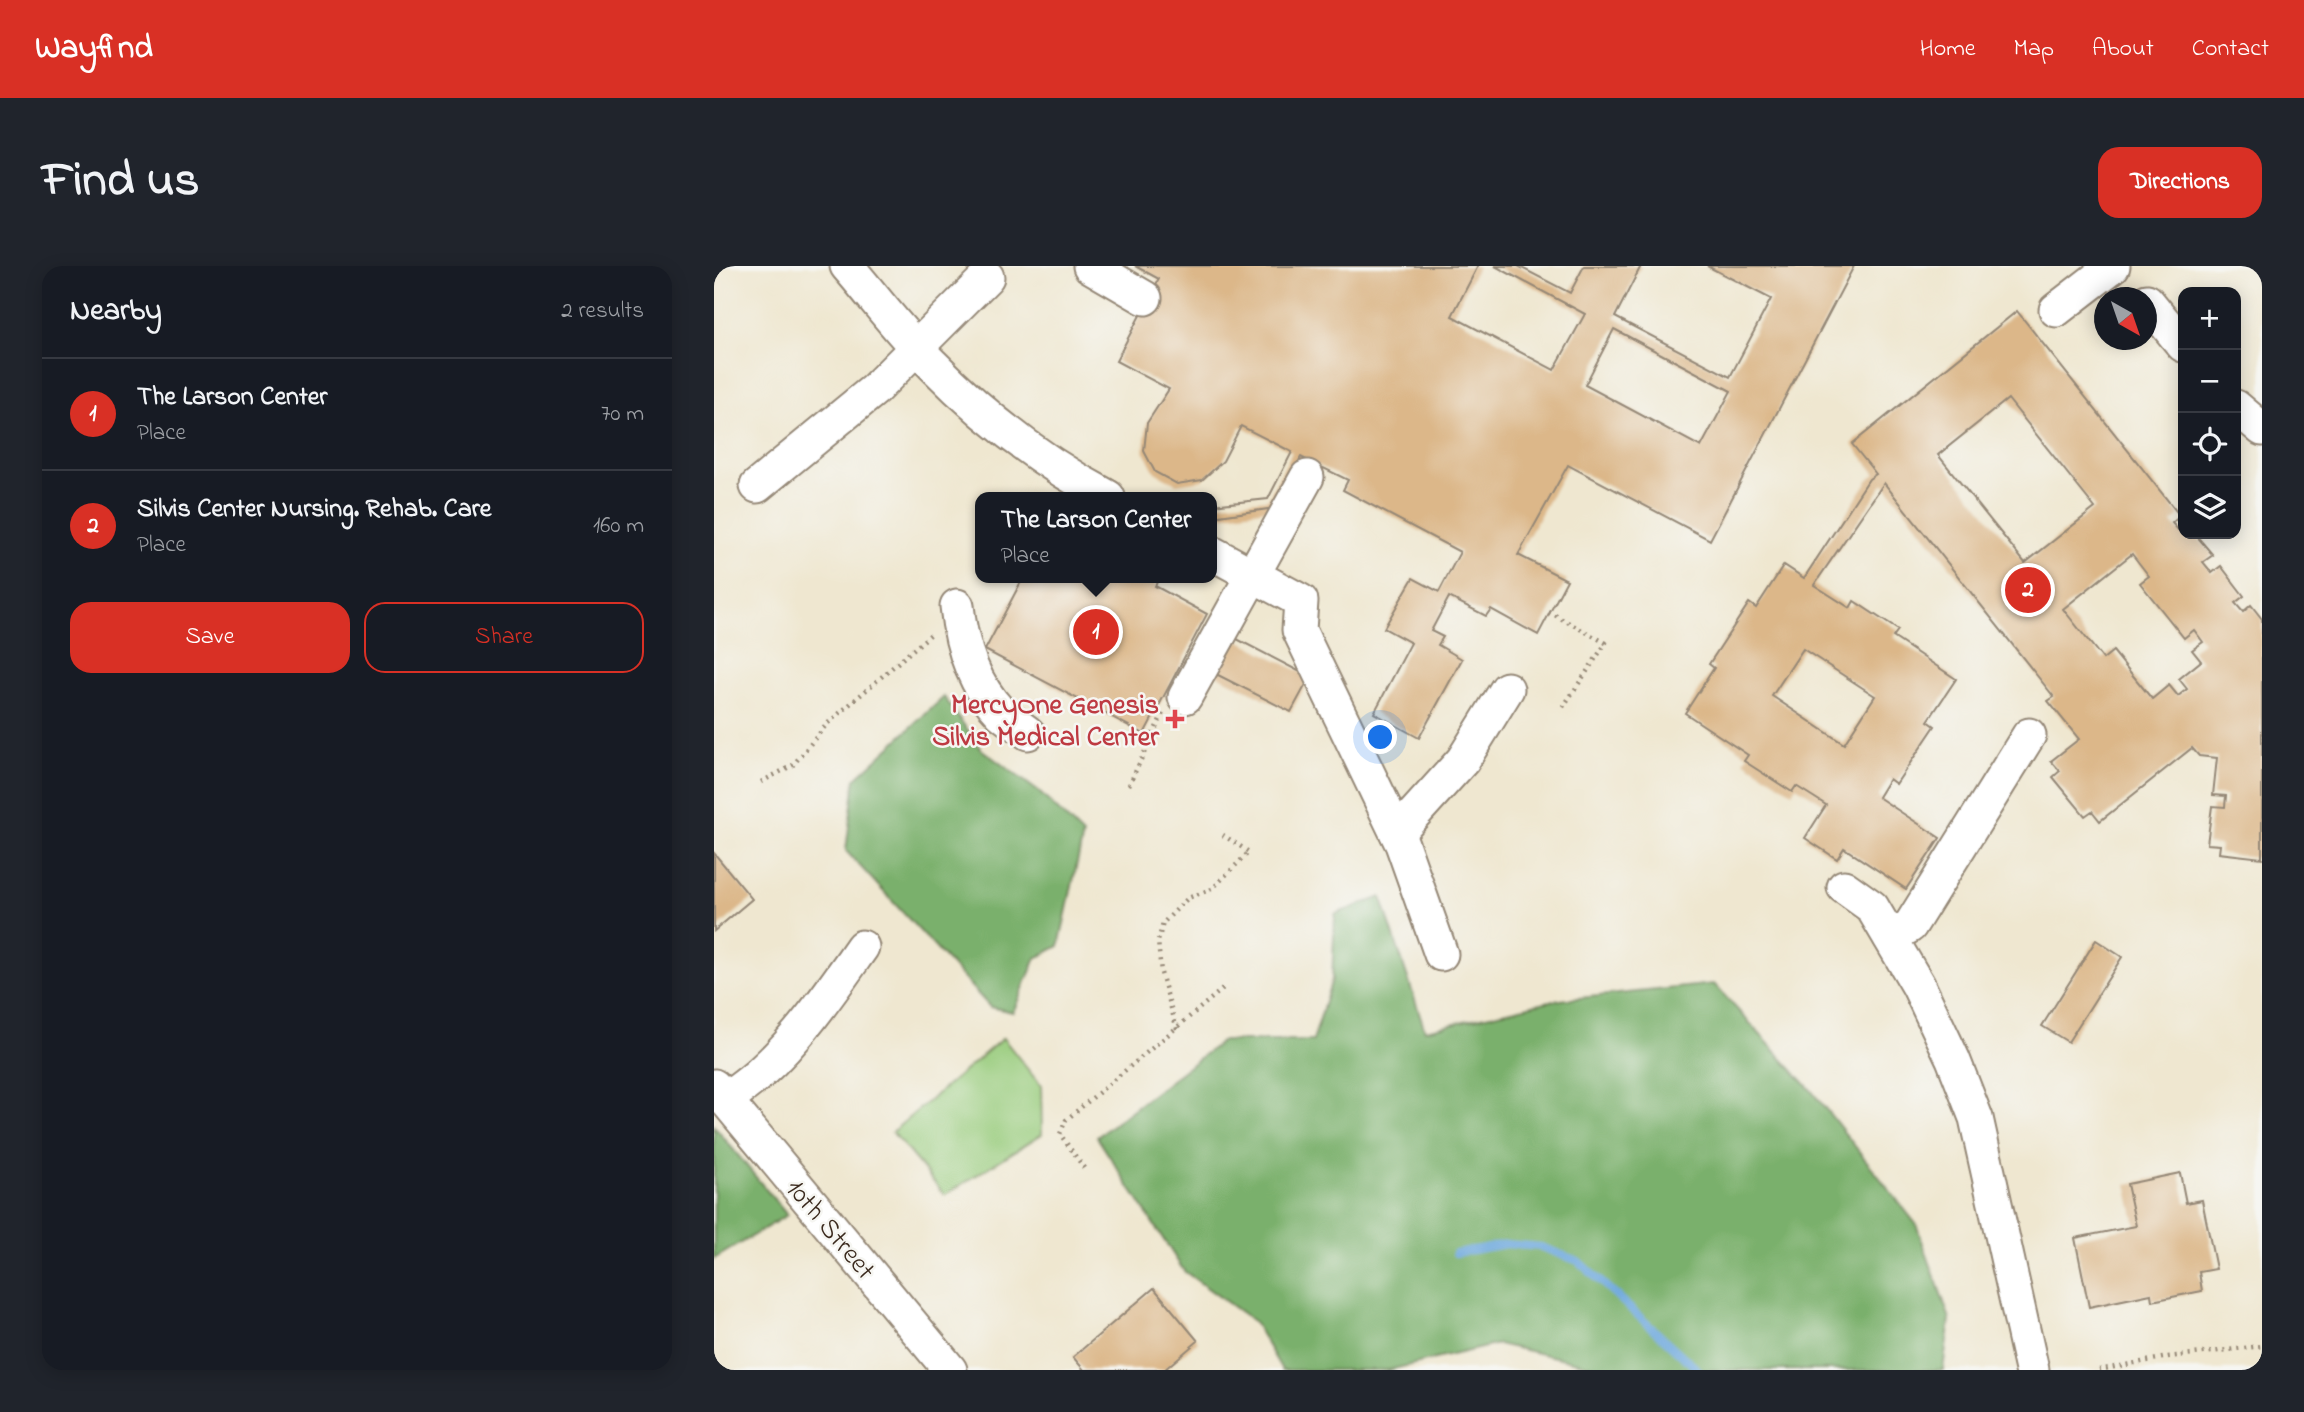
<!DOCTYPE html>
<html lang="en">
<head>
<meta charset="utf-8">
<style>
	:root { --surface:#171b24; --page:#20242c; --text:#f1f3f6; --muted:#9ea1a6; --line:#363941; --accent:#d93025 }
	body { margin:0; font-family:"Indie Flower",sans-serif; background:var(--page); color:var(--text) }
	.controls { position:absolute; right:21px; top:21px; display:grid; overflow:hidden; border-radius:14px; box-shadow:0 4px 18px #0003 }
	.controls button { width:63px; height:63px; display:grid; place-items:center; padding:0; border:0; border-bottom:2px solid var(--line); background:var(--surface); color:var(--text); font:35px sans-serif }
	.compass { position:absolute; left:1380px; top:21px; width:63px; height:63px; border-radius:50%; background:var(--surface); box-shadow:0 4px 18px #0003; rotate:140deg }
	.you { position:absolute; left:667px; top:472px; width:24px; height:24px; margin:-18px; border:5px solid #fff; border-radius:50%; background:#1a73e8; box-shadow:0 0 0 10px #1a73e833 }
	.badge { display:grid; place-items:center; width:46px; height:46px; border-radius:50%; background:var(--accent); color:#fff; font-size:23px; font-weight:700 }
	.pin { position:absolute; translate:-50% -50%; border:4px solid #fff; box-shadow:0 2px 7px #0006 }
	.popup { position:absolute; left:261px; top:226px; width:242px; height:91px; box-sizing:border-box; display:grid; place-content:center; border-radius:14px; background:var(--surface); filter:drop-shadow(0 2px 5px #0005); font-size:23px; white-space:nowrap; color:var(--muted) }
	.popup b { font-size:26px; color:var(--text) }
	.popup::after { content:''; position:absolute; left:50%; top:100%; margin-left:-14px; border:14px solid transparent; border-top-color:var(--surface) }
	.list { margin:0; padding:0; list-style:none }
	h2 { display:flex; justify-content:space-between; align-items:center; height:91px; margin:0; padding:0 28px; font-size:30px }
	h2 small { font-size:23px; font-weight:400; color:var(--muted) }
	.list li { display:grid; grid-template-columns:46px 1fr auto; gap:21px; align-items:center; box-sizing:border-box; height:112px; padding:0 28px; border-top:2px solid var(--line) }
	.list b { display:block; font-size:26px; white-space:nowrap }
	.list p { margin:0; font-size:23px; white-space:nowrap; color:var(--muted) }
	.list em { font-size:23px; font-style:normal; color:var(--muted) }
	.actions { display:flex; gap:14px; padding:21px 28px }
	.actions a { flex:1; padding:16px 0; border:2px solid var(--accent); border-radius:21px; text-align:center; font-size:24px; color:var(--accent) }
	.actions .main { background:var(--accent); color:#fff }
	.icon { flex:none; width:38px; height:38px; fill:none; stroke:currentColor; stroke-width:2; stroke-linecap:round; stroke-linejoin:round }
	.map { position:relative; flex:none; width:1548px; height:1104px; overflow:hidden; border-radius:21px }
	header { display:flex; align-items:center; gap:42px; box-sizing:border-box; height:98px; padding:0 35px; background:var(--accent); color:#fff }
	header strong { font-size:33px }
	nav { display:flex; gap:38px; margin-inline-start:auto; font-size:24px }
	.intro { display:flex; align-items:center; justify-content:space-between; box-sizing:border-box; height:168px; padding:0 42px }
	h1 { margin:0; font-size:49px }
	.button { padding:18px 32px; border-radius:21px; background:var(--accent); color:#fff; font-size:24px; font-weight:700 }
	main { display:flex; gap:42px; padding:0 42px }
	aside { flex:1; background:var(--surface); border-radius:21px; box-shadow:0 4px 18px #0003 }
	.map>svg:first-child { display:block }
</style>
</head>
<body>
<header>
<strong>Wayfind</strong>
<nav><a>Home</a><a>Map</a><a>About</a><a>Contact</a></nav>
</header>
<div class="intro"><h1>Find us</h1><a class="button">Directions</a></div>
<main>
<aside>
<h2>Nearby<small>2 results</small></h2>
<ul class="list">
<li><span class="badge">1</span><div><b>The Larson Center</b><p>Place</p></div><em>70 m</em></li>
<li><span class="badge">2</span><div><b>Silvis Center Nursing. Rehab. Care</b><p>Place</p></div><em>160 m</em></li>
</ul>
<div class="actions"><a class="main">Save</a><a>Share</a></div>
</aside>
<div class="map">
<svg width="1548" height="1104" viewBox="0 0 1548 1104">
	<rect width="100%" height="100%" fill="#f6f6f2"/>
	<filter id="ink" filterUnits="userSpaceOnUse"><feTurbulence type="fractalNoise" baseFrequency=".0143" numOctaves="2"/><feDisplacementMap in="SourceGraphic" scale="14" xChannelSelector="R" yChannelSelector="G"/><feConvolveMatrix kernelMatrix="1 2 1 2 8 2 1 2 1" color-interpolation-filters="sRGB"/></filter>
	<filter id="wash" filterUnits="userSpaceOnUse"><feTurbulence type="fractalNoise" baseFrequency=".00686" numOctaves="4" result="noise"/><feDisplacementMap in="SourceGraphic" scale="28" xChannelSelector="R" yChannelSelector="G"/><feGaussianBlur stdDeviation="1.57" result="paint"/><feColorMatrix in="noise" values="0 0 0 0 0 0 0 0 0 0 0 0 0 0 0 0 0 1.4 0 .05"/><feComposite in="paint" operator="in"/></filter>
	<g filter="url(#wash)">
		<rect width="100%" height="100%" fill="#efe7d0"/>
		<polygon fill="#99cc7d" stroke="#6a7b4e" stroke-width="2" points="289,772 327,820 328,868 231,929 178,866"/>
		<g fill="#7ab06c" stroke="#5a6d45" stroke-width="2">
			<polygon points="230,431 267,483 325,526 369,569 345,680 322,692 299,746 276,741 132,585 141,513"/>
			<polygon points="667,631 711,764 836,735 1000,718 1096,823 1202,958 1236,1053 1229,1104 898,1104 784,1078 675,1104 568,1104 540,1056 470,1005 383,871 508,775 599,775 618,713 621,648"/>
			<polygon points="0,860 73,949 0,993"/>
		</g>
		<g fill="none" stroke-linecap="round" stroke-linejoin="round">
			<polyline stroke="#6ca7dd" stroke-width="8" points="742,987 792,978 827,981 864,995 984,1104"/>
		</g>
		<g id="blocks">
			<g fill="#dcb789" fill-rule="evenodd">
				<path d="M421 0H764L738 50 840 104 871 48 781 0H804L856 27 870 0H927L901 51 1016 111 1057 33 993 0H1140L996 274 854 199 804 289 853 314 824 369 777 343 772 350 735 331 717 365 729 371 724 379 748 393 705 472 660 447 697 377 670 362 699 312 725 326 746 286 629 224 634 214 587 191 561 242 498 251V239L554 233 578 186 527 160 509 195 488 214 463 218 441 206 430 185 433 157 455 123 402 95 445 13ZM900 63 1017 125 987 181 871 119Z"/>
				<path d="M1303 45 1466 250 1458 257 1466 266 1469 263V268H1481L1499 289 1489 296 1498 307 1507 300 1530 330 1521 337 1529 346 1537 339 1548 353V592L1505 587 1506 579 1493 578 1498 540 1511 541 1512 530 1499 529 1503 492 1485 490 1478 482 1386 555 1378 545 1371 550 1339 511 1346 505 1337 495 1365 473 1334 435 1340 431 1170 217 1100 319 1136 342 1140 335 1184 364 1179 371 1242 413 1214 455 1221 460 1182 518 1175 513 1164 531 1226 572 1192 623 1130 582 1123 593 1091 572 1112 539 1082 520 1078 526 1030 495 1034 489 971 447 1000 402 995 398 1035 337 1042 342 1070 299 1090 312 1155 213 1162 208 1138 178ZM1294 133 1381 242 1311 297 1224 189ZM1418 288 1435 310 1426 317 1470 372 1480 364 1489 376 1478 384 1487 395 1465 413 1473 423 1464 430 1455 419 1438 433 1399 385 1389 393 1349 343ZM1089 383 1161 430 1130 478 1058 430Z"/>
				<polygon points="309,312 445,312 441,320 493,348 430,468 271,384"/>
				<polygon points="519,371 596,411 577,446 500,407"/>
				<polygon points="0,587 38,633 0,665"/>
				<polygon points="1382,674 1408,691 1354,776 1328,760"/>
				<polygon points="1466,907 1472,937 1488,934 1502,1003 1485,1006 1488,1025 1438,1035 1437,1028 1375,1041 1361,972 1422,960 1413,918"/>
				<polygon points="440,1022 484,1075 450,1104 370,1104 359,1091"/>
			</g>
		</g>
	</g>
	<g filter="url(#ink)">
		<use href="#blocks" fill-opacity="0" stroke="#958877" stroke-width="2"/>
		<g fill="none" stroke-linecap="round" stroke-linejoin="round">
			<g stroke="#958877" stroke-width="37">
				<g id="minor">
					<path d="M133 0C161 32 187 68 218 98 269 150 329 197 394 231"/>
					<polyline points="376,0 431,32"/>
					<polyline points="1433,35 1469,79"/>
					<polyline points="1342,44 1399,0"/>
					<polyline points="1522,141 1548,163"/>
					<polyline points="43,220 160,124 273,11"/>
					<polyline points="498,287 587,335 585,364 688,578 727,688"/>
					<path d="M243 340C247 379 259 418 287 447 295 454 305 460 314 467"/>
					<polyline points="471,431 593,211"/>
					<polyline points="683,567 749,494 793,423"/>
					<polyline points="1130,621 1158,641 1204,719 1239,793 1262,852 1318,1104"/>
					<polyline points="1176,671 1196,660 1315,469"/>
					<polyline points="0,820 236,1104"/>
					<path d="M12 834C23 825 35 817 46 807 86 771 117 725 148 681"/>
				</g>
			</g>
			<g stroke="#958877" stroke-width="4.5" stroke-dasharray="2 5" stroke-linecap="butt">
				<polyline points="835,346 892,377 847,444"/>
				<polyline points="47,516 79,499 113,458 217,368"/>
				<polyline points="415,519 449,447"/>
				<polyline points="463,763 447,707 444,675 449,657 474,632 498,623 535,586 509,569"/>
				<polyline points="370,902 346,868 352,854 511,721"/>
				<polyline points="1385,1104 1454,1091 1548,1080"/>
			</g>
			<use href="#minor" stroke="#fff" stroke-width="33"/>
		</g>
	</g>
	<path fill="#e0444e" stroke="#f6f6f2" stroke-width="2.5" d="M457.5 442.5h7v7h7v7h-7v7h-7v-7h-7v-7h7z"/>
	<g text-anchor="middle" stroke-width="5" stroke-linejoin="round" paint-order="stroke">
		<g font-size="28" font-weight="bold" fill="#be3a42" stroke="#f6f6f2" text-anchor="end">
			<text x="445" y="447">MercyOne Genesis<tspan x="445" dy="32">Silvis Medical Center</tspan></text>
		</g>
		<g font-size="28" fill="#3b2a1e" stroke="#f6f6f2">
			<text transform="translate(118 962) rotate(50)" y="10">10th Street</text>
		</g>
	</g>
</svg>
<div class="controls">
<button>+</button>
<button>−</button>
<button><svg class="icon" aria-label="locate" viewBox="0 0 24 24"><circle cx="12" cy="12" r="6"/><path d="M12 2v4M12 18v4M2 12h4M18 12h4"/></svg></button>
<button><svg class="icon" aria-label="layers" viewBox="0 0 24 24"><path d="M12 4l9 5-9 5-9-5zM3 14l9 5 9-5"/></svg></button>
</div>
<svg class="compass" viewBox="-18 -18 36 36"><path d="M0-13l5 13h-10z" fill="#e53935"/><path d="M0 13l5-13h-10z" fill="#9ea1a6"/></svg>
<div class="you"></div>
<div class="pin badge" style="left:382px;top:366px">1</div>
<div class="popup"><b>The Larson Center</b>Place</div>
<div class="pin badge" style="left:1314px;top:324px">2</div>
</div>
</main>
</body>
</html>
